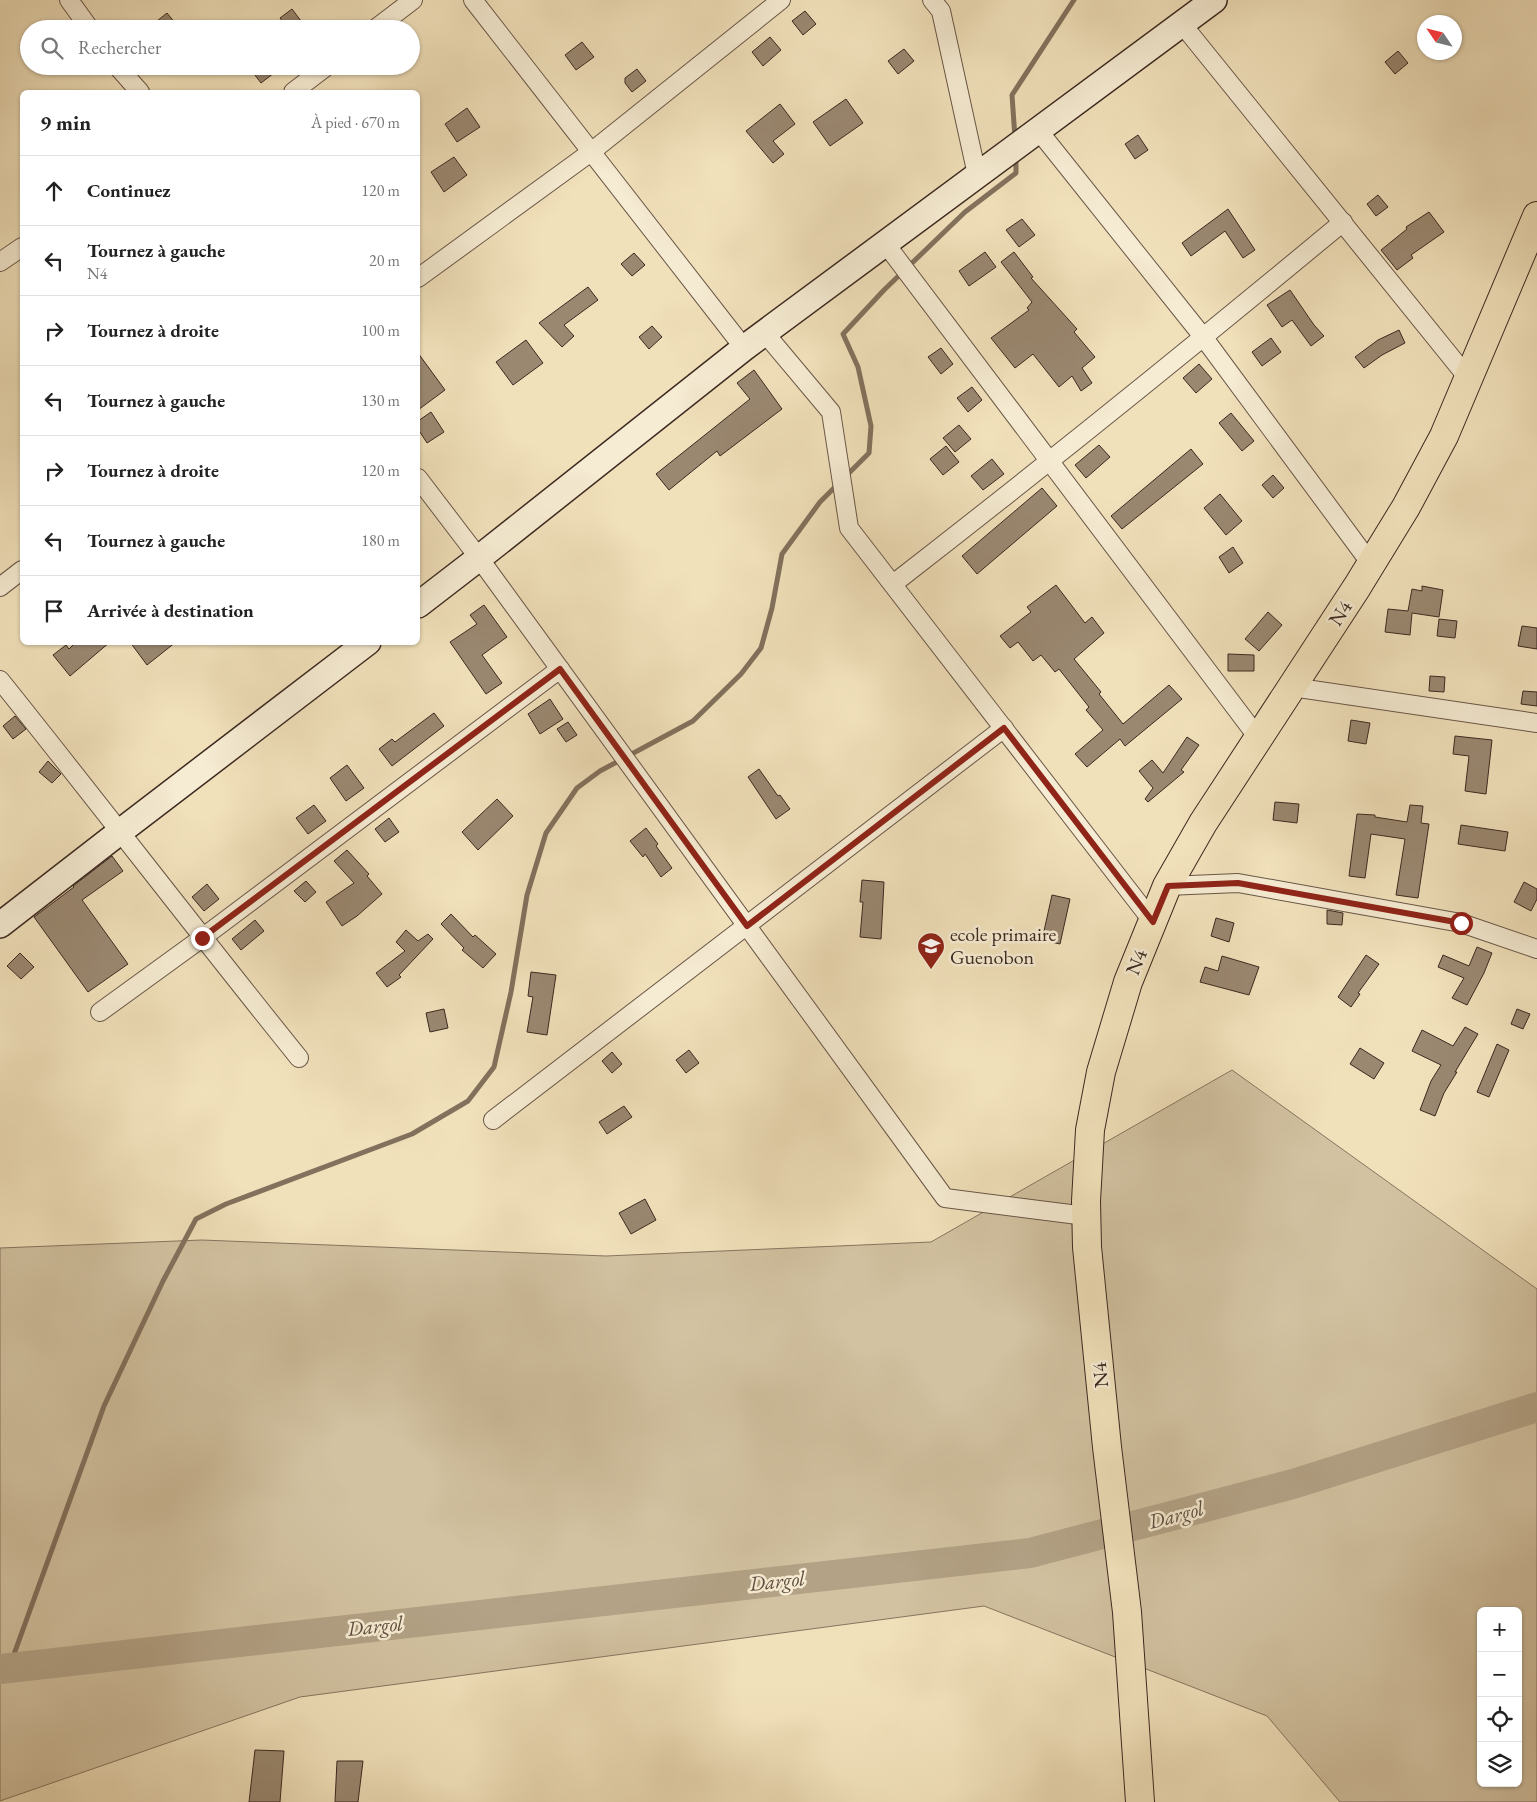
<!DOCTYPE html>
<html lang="fr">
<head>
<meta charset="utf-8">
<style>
	:root { --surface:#fff; --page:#f2f2f2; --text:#222; --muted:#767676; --line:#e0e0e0 }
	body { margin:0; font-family:"EB Garamond",serif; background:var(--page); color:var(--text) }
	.controls { position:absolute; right:15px; bottom:15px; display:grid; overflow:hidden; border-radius:8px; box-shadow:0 1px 4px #0004 }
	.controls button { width:45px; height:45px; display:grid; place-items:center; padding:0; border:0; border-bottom:1px solid var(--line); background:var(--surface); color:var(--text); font:25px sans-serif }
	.compass { position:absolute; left:1417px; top:15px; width:45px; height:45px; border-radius:50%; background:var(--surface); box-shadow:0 1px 4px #0004; rotate:305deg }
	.stop { position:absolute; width:15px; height:15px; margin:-11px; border:4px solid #8f2418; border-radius:50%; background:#fff }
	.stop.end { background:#8f2418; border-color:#fff; box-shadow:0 1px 5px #0008 }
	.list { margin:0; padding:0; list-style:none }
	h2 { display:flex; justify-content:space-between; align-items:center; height:65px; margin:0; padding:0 20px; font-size:21px }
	h2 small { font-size:16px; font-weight:400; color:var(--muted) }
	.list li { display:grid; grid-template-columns:32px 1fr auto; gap:15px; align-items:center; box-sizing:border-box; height:70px; padding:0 20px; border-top:1px solid var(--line) }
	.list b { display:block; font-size:19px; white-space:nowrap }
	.list p { margin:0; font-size:16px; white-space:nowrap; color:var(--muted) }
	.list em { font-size:16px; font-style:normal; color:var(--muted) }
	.icon { flex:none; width:28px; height:28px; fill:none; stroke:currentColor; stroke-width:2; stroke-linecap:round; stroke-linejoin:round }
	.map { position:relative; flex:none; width:1537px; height:1802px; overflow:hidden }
	.search { position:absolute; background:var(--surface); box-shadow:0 1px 4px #0004; left:20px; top:20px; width:400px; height:55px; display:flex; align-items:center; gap:12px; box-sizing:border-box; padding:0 18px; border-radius:28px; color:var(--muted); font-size:19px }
	.panel { position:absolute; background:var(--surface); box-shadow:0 1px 4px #0004; left:20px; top:90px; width:400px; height:555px; border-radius:8px }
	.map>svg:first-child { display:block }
</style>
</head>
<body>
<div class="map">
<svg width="1537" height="1802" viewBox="0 0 1537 1802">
	<rect width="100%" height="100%" fill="#f1e1bb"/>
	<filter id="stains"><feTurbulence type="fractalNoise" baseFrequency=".004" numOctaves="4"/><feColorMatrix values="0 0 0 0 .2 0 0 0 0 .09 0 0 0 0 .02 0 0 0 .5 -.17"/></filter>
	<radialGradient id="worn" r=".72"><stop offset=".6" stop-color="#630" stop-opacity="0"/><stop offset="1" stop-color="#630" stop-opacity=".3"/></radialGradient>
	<path fill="#d2c2a1" stroke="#877560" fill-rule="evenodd" d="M1232 1070 1537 1289V1802H1340L1267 1716 984 1606 300 1697 0 1801V1248L202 1240 606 1256 931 1242ZM1481 1611H1518V1783H1481Z"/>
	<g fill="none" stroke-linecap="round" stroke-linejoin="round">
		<g stroke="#83715d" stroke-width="5">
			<polyline points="1015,138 1012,95 1074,0"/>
			<polyline points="846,476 869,453 871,426 858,367 843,334 884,290 965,212 1016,173 1016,157"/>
			<polyline points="9,1668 104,1406 163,1281 196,1219 226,1204 412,1134 468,1101 494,1067 511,992 527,895 546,833 577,788 600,771 693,721 741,674 761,648 772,608 782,554 820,502 838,484"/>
		</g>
		<polyline stroke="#b3a286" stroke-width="30" points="0,1669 1030,1553 1293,1484 1537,1407"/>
	</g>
	<g fill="#9a8871" stroke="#3c2820">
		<polygon points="292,9 307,29 288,29 280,18"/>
		<polygon points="805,11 816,24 803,35 792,21"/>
		<polygon points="167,13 180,29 163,29 157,21"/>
		<polygon points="770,37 781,50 763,66 752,52"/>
		<polygon points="582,42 594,57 576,70 565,55"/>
		<polygon points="904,49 914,61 898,74 888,61"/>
		<polygon points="1398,51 1408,63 1395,74 1385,62"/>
		<polygon points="248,66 283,66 261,83"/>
		<polygon points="637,69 646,81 632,92 625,83 625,78"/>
		<polygon points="846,99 863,123 830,146 813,122"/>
		<polygon points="780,104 795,124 773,141 784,154 773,163 746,131"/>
		<polygon points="467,108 480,127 457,142 445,124"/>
		<polygon points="1138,135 1148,150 1135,159 1125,144"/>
		<polygon points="454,157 467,175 444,192 431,172"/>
		<polygon points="1378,195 1388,207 1376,216 1367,204"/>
		<polygon points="1228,209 1255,250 1243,258 1225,231 1191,256 1182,243"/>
		<polygon points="1429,212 1444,232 1411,255 1413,258 1397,270 1381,250 1407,229 1406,227"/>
		<polygon points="1022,219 1035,235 1019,247 1006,230"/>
		<polygon points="985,252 996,267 969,286 959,271"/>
		<polygon points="1014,252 1033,277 1031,278 1077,329 1074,332 1095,357 1082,368 1092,383 1081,391 1072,376 1059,387 1033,354 1015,368 991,338 1029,310 1027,308 1032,302 1001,262"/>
		<polygon points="634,253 645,265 632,276 621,264"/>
		<polygon points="588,287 598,300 564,325 574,336 562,347 539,323"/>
		<polygon points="1290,290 1314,325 1324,336 1311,346 1292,320 1282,327 1267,305"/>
		<polygon points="652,326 662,337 649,349 639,337"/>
		<polygon points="1399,330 1405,343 1382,355 1364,368 1355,357 1378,340"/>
		<polygon points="1271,338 1281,352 1262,366 1252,352"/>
		<polygon points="526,340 543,363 513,385 496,362"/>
		<polygon points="941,348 953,364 941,374 928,357"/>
		<polygon points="418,353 445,390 418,410"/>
		<polygon points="1199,364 1212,379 1196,393 1183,378"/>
		<polygon points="754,370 782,409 720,456 717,451 669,490 656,474 750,399 737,383"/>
		<polygon points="972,387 982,400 968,412 957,398"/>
		<polygon points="431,412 444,432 427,443 418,429 418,421"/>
		<polygon points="1231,413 1254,441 1242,451 1219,423"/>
		<polygon points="959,425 971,439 955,452 943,438"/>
		<polygon points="1099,445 1110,457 1086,478 1075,465"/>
		<polygon points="946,446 959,462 943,475 930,459"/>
		<polygon points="1191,449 1203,464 1122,529 1111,516"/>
		<polygon points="992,459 1004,474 983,490 971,476"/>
		<polygon points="1273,475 1284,488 1273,498 1262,485"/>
		<polygon points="1042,488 1057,506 977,574 962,556"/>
		<polygon points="1220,494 1242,521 1226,535 1204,508"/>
		<polygon points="1233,547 1243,563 1229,573 1219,557"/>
		<polygon points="1056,585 1085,623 1092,617 1104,633 1074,659 1101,692 1099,694 1123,724 1169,685 1182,699 1125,746 1120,739 1087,767 1075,754 1103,730 1086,710 1089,707 1059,669 1055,672 1041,655 1033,661 1018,642 1010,648 1000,636 1031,612 1027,607"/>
		<polygon points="1422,586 1443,590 1439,617 1412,613 1410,635 1385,632 1388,609 1408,611 1412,589 1422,591"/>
		<polygon points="484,605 507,637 482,655 502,683 486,694 450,642 477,624 470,615"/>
		<polygon points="1268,612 1282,625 1259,651 1245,639"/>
		<polygon points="1439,619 1457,621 1455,638 1437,636"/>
		<polygon points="1522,626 1537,628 1537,649 1518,646"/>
		<polygon points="76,642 110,642 70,676 53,655 66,645 69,649"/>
		<polygon points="130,642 176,642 147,665"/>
		<polygon points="1228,654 1254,655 1254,671 1228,671"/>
		<polygon points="1430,676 1445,677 1444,692 1429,691"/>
		<polygon points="1523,691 1537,692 1537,706 1521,704"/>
		<polygon points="550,699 563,719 540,734 528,714"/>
		<polygon points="434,713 444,726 392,766 379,749 392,739 395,742"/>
		<polygon points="15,716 26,729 13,739 3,726"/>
		<polygon points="1351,720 1370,723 1366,744 1348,741"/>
		<polygon points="568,722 577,735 566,742 557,729"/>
		<polygon points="1455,736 1492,740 1486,794 1465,791 1469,756 1453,754"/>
		<polygon points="1187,737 1199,745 1181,770 1184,772 1148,802 1145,799 1153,788 1139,771 1152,760 1163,773"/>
		<polygon points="48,761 61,774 52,783 39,772"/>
		<polygon points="347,765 364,788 346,801 330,778"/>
		<polygon points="759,769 778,796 780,795 790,809 776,819 748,777"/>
		<polygon points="497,799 513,816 478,850 462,832"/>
		<polygon points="1275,802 1299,804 1297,823 1273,820"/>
		<polygon points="314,805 326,821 308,834 296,818"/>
		<polygon points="1410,805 1423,806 1421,823 1429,824 1418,898 1396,895 1405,839 1371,834 1365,878 1349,876 1357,814 1375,815 1375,817 1407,822"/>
		<polygon points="389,818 399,832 385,842 375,829"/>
		<polygon points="1461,825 1508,832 1505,851 1458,844"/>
		<polygon points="646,828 658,844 656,846 672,868 661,877 645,854 643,857 630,841"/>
		<polygon points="347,850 369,874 367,876 382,894 357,916 342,926 326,902 354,883 334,861"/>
		<polygon points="112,856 123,871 82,900 128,964 88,992 34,917 74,887 73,886"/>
		<polygon points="862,880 884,882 881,939 860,937 863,902 860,902"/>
		<polygon points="306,881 316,892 305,902 294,891"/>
		<polygon points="1524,882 1537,889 1537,899 1531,911 1514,902"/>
		<polygon points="207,884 219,899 204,911 192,897"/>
		<polygon points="1052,895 1070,899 1060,944 1042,940"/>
		<polygon points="1327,910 1343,913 1342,925 1327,924"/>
		<polygon points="451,914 473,937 475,935 496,954 483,968 462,950 464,948 441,924"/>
		<polygon points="1216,918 1234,923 1229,942 1211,936"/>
		<polygon points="255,920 264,931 241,950 232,939"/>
		<polygon points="406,930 418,941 428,934 433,939 399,975 401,977 387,987 376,973 405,951 396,942"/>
		<polygon points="1477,947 1492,953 1484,973 1467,1005 1452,998 1464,978 1438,967 1443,955 1469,966"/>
		<polygon points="20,953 34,967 21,979 7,966"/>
		<polygon points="1366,955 1379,964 1358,993 1360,994 1351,1007 1338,997"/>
		<polygon points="1222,956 1259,967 1249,995 1200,982 1205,967 1218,971"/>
		<polygon points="531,972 556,975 547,1035 527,1032 533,997 528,996"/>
		<polygon points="444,1009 448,1028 430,1032 426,1013"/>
		<polygon points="1517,1009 1530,1014 1523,1029 1511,1024"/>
		<polygon points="1465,1027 1478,1034 1455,1072 1457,1072 1444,1093 1435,1116 1420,1110 1431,1081 1441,1065 1412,1051 1422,1030 1453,1046"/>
		<polygon points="1497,1044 1509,1050 1489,1097 1477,1092"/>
		<polygon points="1360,1048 1384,1063 1374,1079 1350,1064"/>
		<polygon points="689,1050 699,1063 686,1073 676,1060"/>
		<polygon points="612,1052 622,1064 612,1073 602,1061"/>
		<polygon points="624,1106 632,1117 607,1134 599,1122"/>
		<polygon points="645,1199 656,1220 631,1234 619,1213"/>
		<polygon points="255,1750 284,1751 280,1802 249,1802"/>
		<polygon points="337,1761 363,1761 358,1802 335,1802"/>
	</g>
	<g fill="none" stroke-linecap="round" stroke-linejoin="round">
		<g stroke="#695647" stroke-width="20">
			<g id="street">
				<polyline points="69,0 90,29"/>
				<polyline points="473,0 744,348"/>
				<polyline points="932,0 941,11 977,175"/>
				<polyline points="1182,24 1468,378"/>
				<polyline points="375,29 413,0"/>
				<polyline points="117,66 140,92"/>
				<polyline points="293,92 327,66"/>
				<polyline points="1038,130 1204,338 1371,564"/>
				<polyline points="885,243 1259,739"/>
				<polyline points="0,262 22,247"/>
				<polyline points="418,278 591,152 781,0"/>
				<polyline points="764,332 831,412 849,528 1153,922"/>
				<polyline points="418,478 479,558 945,1198 1086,1216"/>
				<path d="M893 584C1045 466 1195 345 1343 222"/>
				<polyline points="0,587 22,570"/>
				<path d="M0 680C101 806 198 933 299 1058"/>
				<polyline points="1292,687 1537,723"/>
				<polyline points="1167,886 1238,883 1461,923 1537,949"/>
				<polyline points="100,1012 202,938 560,669"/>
				<polyline points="493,1120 1004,728"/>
			</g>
		</g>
		<g stroke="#3c2820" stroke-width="28">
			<g id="secondary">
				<polyline points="418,605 479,558 744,348 1214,0"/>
				<polyline points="0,925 121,831 368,642"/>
			</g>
		</g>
		<g stroke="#3c2820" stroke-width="30">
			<polyline id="primary" points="1140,1802 1127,1612 1107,1447 1087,1247 1086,1201 1090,1130 1101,1072 1128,982 1167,886 1203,823 1357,587 1406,507 1444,436 1537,216"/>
		</g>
		<use href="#street" stroke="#f6ecd3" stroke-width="18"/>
		<use href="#secondary" stroke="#f6ecd3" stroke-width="25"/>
		<use href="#primary" stroke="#f1e1bb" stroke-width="28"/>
	</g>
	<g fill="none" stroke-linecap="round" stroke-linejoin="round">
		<polyline stroke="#8f2418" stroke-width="6" points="202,938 560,669 747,926 1004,728 1153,922 1168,886 1238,883 1461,923"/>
	</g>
	<defs>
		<g id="school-pin" transform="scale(1.4375)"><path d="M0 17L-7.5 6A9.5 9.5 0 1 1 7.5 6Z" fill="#8f2418" stroke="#f6ecd3"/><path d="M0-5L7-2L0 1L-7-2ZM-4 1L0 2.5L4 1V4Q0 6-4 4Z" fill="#fff"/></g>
	</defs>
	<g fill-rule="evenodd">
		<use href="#school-pin" x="931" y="946"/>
	</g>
	<g text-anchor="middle" stroke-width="5" stroke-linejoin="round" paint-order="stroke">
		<g font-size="20" fill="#3c2820" stroke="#f6ecd3">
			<text transform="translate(1340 613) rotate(-57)" y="7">N4</text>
			<text transform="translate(1136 962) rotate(-68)" y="7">N4</text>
			<text transform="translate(1100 1375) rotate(-96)" y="7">N4</text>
		</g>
		<g font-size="20" fill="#3c2820" stroke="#f6ecd3" text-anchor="start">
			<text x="950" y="941">ecole primaire<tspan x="950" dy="23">Guenobon</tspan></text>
		</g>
		<g font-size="21" font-style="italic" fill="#604d3f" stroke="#f6ecd3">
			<text transform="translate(1176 1515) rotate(-15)" y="7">Dargol</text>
			<text transform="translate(777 1581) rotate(-6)" y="7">Dargol</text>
			<text transform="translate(375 1626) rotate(-6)" y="7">Dargol</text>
		</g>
	</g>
	<rect width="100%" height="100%" filter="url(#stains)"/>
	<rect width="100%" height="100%" fill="url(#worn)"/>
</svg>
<div class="controls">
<button>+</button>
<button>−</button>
<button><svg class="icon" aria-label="locate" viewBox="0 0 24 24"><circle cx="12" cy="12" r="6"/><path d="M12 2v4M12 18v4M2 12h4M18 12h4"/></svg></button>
<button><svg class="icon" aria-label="layers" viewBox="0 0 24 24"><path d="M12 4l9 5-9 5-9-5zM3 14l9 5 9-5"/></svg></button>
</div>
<svg class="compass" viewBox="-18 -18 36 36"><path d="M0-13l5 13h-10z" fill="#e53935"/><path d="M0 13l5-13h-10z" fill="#767676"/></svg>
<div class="stop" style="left:1461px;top:923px"></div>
<div class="stop end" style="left:202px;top:938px"></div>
<div class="search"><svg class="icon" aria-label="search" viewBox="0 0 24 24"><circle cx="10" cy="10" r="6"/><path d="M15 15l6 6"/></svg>Rechercher</div>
<section class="panel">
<h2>9 min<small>À pied · 670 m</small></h2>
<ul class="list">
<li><svg class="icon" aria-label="ahead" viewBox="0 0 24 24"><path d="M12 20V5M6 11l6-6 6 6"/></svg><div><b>Continuez</b></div><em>120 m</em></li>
<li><svg class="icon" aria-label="left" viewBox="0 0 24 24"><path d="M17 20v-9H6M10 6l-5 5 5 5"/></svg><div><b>Tournez à gauche</b><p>N4</p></div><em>20 m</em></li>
<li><svg class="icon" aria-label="right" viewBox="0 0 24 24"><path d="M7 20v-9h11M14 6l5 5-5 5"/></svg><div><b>Tournez à droite</b></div><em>100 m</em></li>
<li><svg class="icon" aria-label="left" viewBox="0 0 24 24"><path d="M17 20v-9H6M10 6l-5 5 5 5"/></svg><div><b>Tournez à gauche</b></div><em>130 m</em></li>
<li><svg class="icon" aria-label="right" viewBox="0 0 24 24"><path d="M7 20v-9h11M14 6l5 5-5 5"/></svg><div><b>Tournez à droite</b></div><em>120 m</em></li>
<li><svg class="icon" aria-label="left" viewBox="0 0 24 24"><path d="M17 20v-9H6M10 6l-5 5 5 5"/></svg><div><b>Tournez à gauche</b></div><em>180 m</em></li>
<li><svg class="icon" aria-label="arrive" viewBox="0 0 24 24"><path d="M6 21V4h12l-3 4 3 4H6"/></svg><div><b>Arrivée à destination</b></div></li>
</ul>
</section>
</div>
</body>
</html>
